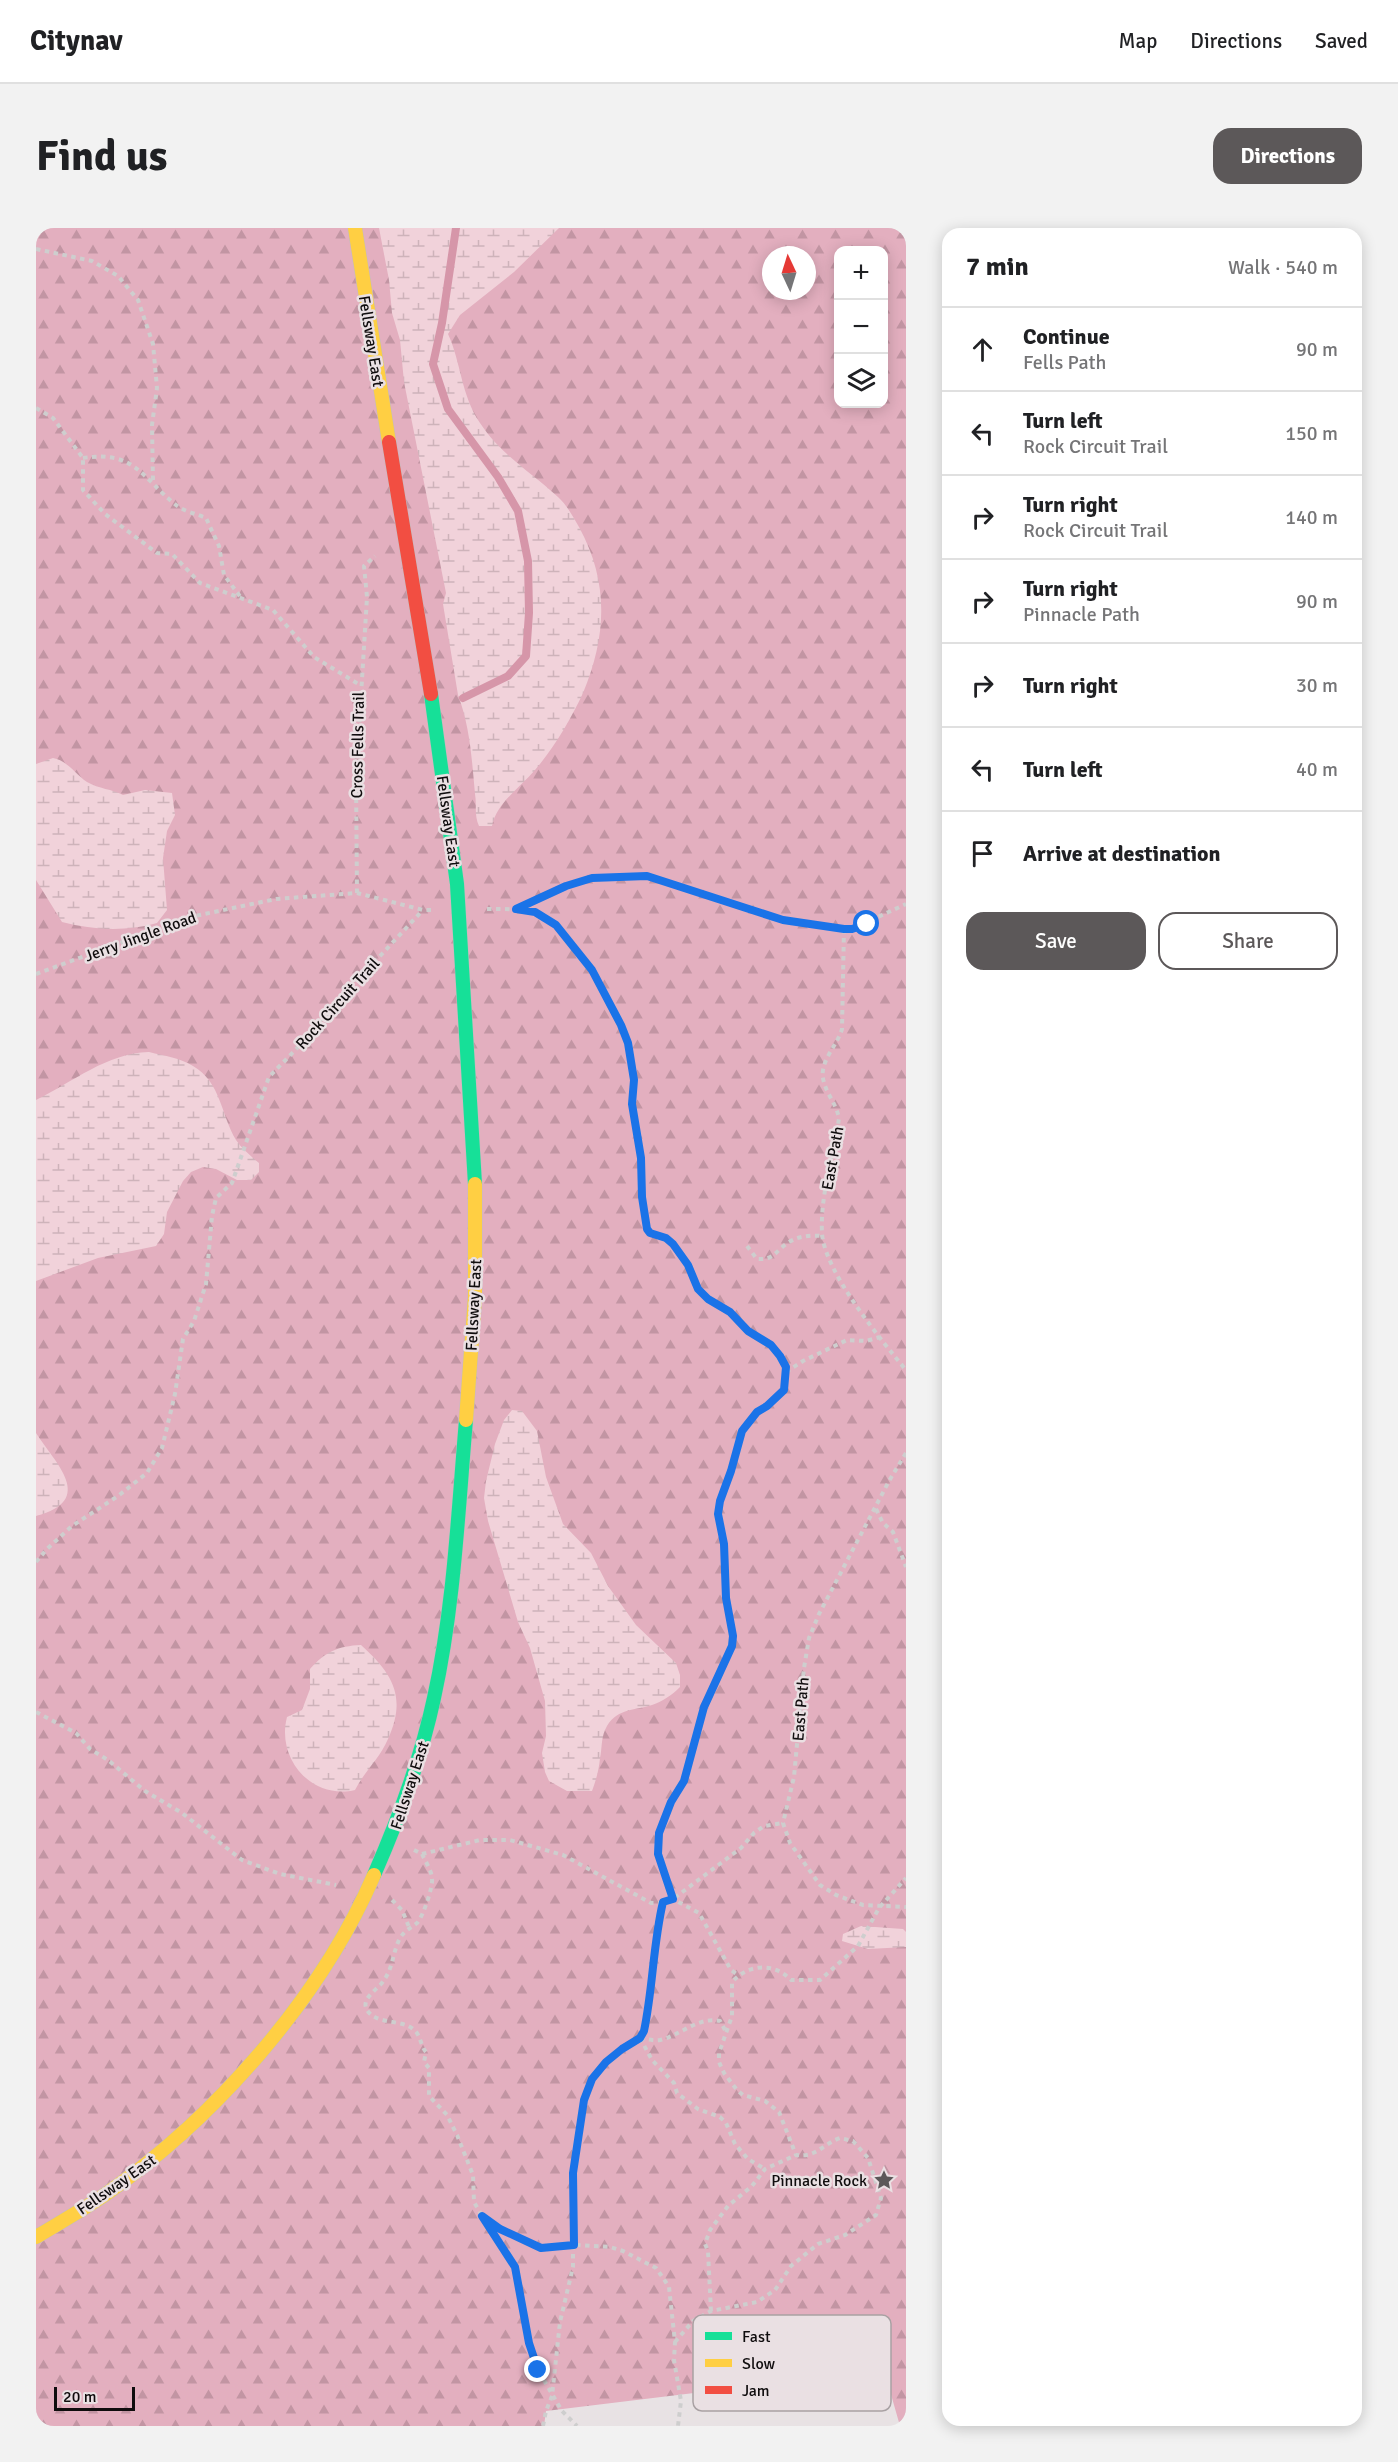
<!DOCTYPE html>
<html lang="en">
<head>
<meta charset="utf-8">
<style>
	:root { --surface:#fff; --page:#f2f2f2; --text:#202124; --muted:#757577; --line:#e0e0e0; --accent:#5c5859 }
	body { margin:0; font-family:Signika,sans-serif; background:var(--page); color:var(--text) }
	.controls { position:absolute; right:18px; top:18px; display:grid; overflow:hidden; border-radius:12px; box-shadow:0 3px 15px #0003 }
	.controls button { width:54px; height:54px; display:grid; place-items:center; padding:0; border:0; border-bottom:2px solid var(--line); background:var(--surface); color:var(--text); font:30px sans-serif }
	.compass { position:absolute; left:726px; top:18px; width:54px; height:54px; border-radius:50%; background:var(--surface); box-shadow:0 3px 15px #0003; rotate:356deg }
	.scale { position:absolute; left:18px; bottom:15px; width:81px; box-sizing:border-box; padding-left:6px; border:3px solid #100d0e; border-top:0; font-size:16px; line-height:21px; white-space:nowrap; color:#100d0e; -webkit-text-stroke:4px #eae0e3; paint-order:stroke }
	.stop { position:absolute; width:18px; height:18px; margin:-14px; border:4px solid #1a73e8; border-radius:50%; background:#fff }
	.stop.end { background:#1a73e8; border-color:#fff; box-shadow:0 2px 6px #0008 }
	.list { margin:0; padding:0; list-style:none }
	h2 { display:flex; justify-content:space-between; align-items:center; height:78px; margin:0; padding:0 24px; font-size:26px }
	h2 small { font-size:20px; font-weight:400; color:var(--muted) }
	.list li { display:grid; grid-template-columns:39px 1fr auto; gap:18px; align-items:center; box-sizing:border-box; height:84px; padding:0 24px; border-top:2px solid var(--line) }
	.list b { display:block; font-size:22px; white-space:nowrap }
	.list p { margin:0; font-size:20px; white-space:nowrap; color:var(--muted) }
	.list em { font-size:20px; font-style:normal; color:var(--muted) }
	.actions { display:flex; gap:12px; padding:18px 24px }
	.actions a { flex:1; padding:14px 0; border:2px solid var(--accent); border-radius:18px; text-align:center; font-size:21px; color:var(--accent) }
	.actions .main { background:var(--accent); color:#fff }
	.icon { flex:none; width:33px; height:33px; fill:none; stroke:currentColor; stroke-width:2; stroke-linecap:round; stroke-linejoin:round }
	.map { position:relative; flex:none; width:870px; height:2198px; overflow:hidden; border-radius:18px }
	header { display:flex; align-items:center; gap:36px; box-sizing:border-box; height:84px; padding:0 30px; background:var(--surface); border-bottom:2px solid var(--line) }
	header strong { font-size:28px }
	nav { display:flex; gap:33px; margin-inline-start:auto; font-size:21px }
	.intro { display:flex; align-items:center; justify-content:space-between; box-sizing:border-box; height:144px; padding:0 36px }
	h1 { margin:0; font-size:42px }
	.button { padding:15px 27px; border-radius:18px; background:var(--accent); color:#fff; font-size:21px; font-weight:700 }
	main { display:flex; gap:36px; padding:0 36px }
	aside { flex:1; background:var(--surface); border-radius:18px; box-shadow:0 3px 15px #0003 }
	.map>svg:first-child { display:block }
</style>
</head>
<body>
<header>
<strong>Citynav</strong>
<nav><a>Map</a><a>Directions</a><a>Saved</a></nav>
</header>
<div class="intro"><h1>Find us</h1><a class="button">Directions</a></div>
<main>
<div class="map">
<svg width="870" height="2198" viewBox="0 0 870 2198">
	<defs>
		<pattern id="forest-firs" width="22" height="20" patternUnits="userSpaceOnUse" patternTransform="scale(1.5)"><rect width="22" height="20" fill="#e3afbf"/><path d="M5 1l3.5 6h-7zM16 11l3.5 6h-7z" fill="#c295a3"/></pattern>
		<pattern id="wetland-marsh" width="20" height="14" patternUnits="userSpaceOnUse" patternTransform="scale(1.5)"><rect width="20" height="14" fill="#f1d2da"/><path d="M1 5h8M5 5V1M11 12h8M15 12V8" fill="none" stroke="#ceb3ba"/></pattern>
	</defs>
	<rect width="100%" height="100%" fill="#e8e2e4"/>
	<path fill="url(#forest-firs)" fill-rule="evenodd" d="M0 0H870V2198H864L848 2142 510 2183 508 2198H0ZM802 22H848V176H802ZM735 27H771V63H735Z"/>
	<g fill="url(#wetland-marsh)">
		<path d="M343 0H523L478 44 424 87 412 106C425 134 425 167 444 195 465 227 495 244 522 269 531 277 537 289 543 299 573 354 571 407 547 465 535 491 518 520 499 542 484 560 461 574 456 598H443C438 587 441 578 439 566 436 533 434 498 422 467L407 376 410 365 368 154 364 112 356 85 353 52Z"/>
		<path d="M17 530C32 533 39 546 51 554 63 561 76 561 87 567L109 562 136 565 139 587 131 603 127 630 131 682 121 695C89 704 57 702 26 694L0 652V536Z"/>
		<path d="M113 824C129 828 144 830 157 838 185 854 185 887 200 912 206 921 215 928 223 935V944L215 952H201L180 941 167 939 155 944 147 953 131 984 128 1006 120 1018 62 1030 0 1053V872C37 854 71 825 113 824Z"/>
		<path d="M476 1182 486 1183 501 1203 510 1249 527 1296 555 1325 572 1358 600 1397 640 1435 644 1447V1459C636 1467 627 1473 616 1477 597 1483 579 1480 569 1502 565 1511 566 1521 564 1530 563 1542 560 1552 556 1563H531L513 1553 509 1544 506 1525 510 1508 509 1473 494 1420 482 1394 452 1293 448 1270 450 1253 459 1216 468 1192Z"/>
		<path d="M0 1205C19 1235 61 1272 0 1288Z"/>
		<path d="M325 1417C357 1446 371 1469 352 1511 344 1530 328 1544 319 1562 276 1572 240 1531 251 1489L266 1482 274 1461V1441C289 1424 302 1418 325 1417Z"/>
		<polygon points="825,1698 867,1701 870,1704 870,1719 832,1721 806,1713 807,1706"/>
	</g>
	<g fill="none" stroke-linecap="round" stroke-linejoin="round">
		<polyline stroke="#d696a9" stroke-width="8" points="420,0 406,95 397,136 412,181 462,249 482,283 492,333 493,385 490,428 472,448 427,470"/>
		<g stroke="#c2bdbf" stroke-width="15">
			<g id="fast">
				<polyline points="395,466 421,656 439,956"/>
				<path d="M338 1647C363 1590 385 1531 398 1470 418 1379 422 1285 430 1192"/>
			</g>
		</g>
		<g stroke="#c2bdbf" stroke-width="15">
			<g id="slow">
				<polyline points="319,0 353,214"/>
				<polyline points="430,1192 439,1069 439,956"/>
				<path d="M0 2009C23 1995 48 1981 70 1966 179 1890 285 1770 338 1647"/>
			</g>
		</g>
		<g stroke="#c2bdbf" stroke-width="15">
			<polyline id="jam" points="353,214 395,466"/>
		</g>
		<g stroke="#cecece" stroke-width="4" stroke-dasharray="4.5 4.5" stroke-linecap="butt">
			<polyline points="0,21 56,33 82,48 102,72 117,116 121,160 116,197 117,254"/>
			<polyline points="0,180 17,190 47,230 47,262 69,286 121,325 136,326 164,355 237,382 278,429 324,457"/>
			<path d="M47 230C99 222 106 250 140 277 147 283 161 286 170 290L183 318 188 347 206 371"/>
			<polyline points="321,665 320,551 331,369 328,338 339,328"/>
			<polyline points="481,680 530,658 556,650 611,648 747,692 793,700 816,701 870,676"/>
			<path d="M451 681C471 681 491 680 509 689 535 702 587 787 593 816 597 836 596 855 596 875 597 893 603 911 605 929 607 943 605 957 606 970 607 980 610 991 611 1001 618 1010 630 1008 638 1017 643 1023 648 1030 651 1036 656 1044 656 1054 662 1061 668 1069 677 1072 684 1077 695 1084 703 1093 711 1101 734 1124 756 1121 748 1162L731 1178 721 1184 706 1203 684 1273 682 1286 688 1316 690 1370 697 1408 696 1418 668 1479 648 1553 635 1574 623 1605 622 1626 637 1671 663 1685 695 1742 702 1747"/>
			<path d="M808 701 806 801C802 816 784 833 787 850 789 864 800 875 803 890 798 928 784 966 786 1005 788 1043 845 1112 870 1142"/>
			<polyline points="0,746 154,689 240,671 321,665 387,682 395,682"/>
			<path d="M711 1018 721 1031C739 1032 739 1023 753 1014 763 1008 774 1007 786 1008"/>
			<polyline points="750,1144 767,1133 811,1112 830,1113 844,1109"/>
			<polyline points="870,1225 853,1253 783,1386 773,1410 768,1440 758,1549 747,1595 754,1615 784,1657 800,1667 827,1677 870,1679"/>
			<polyline points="840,1281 847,1295 857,1304 870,1339"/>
			<polyline points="0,1334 11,1321 36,1298 82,1268 111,1245 126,1220 139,1166 147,1111 158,1093 170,1056 176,988 180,970 196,955 233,849 265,816 279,797 298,781 318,752 345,727 386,683"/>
			<polyline points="0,1484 40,1505 54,1521 72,1532 109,1563 146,1585 206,1632 244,1646 300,1657"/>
			<path d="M378 1622 386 1626C389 1633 396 1643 396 1651 397 1659 387 1689 381 1695 375 1700 369 1702 364 1710 357 1723 357 1740 348 1752 343 1761 324 1770 331 1782 340 1797 365 1791 377 1801 385 1807 384 1817 390 1824L388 1834 393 1840V1868L411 1887 421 1907 437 1947 438 1974 446 1988 453 1994 505 2020 538 2017 574 2019 587 2023 620 2040 625 2047 633 2059 639 2114 638 2132 645 2173 642 2198"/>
			<polyline points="386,1626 444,1612 474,1612 527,1627 615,1675 627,1675 637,1671 705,1620 718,1605 728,1598 747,1595"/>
			<polyline points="356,1672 366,1682 373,1699"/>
			<polyline points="604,1810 616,1832 638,1855 641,1865 662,1881 684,1889 690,1895 699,1916 712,1931 729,1941"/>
			<path d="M604 1810C611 1811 617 1813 624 1812 643 1808 663 1788 684 1793L689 1802"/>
			<polyline points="450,1994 479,2039 493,2115 502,2142 526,2183 541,2198"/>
			<polyline points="675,2083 672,2023 669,2016 674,2002 692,1978 716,1958 729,1941 760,1927"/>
			<path d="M639 2114 657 2093 675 2083 721 2074 739 2062 755 2038 782 2016 809 2007 840 1987 845 1970 832 1930 817 1913 804 1910C787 1916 780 1930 760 1927L743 1884 729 1873 707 1867 701 1862 688 1845 683 1834V1825L696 1788V1754C712 1736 738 1734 755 1752H784L822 1718 843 1680 870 1650"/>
			<polyline points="507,2198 510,2183 516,2168 524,2094 537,2039 537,1945 548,1872 556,1851 570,1834 586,1821 604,1810 608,1803 627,1675"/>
		</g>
		<use href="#fast" stroke="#16e098" stroke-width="14"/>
		<use href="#slow" stroke="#ffcf43" stroke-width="14"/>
		<use href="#jam" stroke="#f24e42" stroke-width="14"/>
	</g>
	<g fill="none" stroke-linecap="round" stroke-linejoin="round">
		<path stroke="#1a73e8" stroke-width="8" d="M502 2142 493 2115 479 2039 446 1988 464 2001 505 2020 538 2017 537 1945 548 1872 556 1851 570 1834 586 1821 604 1810 608 1803C617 1760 617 1716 627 1674L637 1671 622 1626 623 1605 635 1574 648 1553 668 1479 696 1418 697 1408 690 1370 688 1316 682 1286 684 1273 695 1243 706 1203 721 1184 731 1178 748 1162 750 1139 744 1128 735 1117 712 1103 694 1084 672 1071 662 1061 652 1037 637 1016 630 1010 614 1005 611 1001 606 969 605 930 596 876 598 852 592 815 585 797 556 742 520 697 499 684 480 681 530 658 556 650 611 648 747 692 808 701H816L831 696"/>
	</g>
	<defs>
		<g id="sight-bare" transform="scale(1.62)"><path d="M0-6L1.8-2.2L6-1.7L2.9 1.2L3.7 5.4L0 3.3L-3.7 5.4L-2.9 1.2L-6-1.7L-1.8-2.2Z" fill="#5c5859" stroke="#eae0e3" stroke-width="2.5" paint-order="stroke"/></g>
	</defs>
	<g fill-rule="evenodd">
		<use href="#sight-bare" x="848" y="1952"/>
	</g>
	<g text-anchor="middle" stroke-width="5" stroke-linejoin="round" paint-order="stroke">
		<g font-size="16" fill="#100d0e" stroke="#eae0e3">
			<text transform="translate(336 113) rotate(81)" y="6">Fellsway East</text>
			<text transform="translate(321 517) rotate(-89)" y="6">Cross Fells Trail</text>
			<text transform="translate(413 593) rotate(82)" y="6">Fellsway East</text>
			<text transform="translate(104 708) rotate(-20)" y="6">Jerry Jingle Road</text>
			<text transform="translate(301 775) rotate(-48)" y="6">Rock Circuit Trail</text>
			<text transform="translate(796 930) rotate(-80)" y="6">East Path</text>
			<text transform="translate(437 1077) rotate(-87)" y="6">Fellsway East</text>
			<text transform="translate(764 1481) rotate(-85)" y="6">East Path</text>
			<text transform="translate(373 1557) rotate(-72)" y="6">Fellsway East</text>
			<text transform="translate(80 1956) rotate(-35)" y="6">Fellsway East</text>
		</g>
		<g font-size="16" fill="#100d0e" stroke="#eae0e3" text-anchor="end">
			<text x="831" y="1958">Pinnacle Rock</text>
		</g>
	</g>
	<rect x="657" y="2087" width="198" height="96" rx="9" fill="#eae0e3" stroke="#a9a1a3" stroke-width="1.5"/>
	<rect x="669" y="2104" width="27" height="8" fill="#16e098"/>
	<rect x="669" y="2131" width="27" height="8" fill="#ffcf43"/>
	<rect x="669" y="2158" width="27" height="8" fill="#f24e42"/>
	<g font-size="16" fill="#100d0e">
		<text x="706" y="2114">Fast</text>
		<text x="706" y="2141">Slow</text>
		<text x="706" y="2168">Jam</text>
	</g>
</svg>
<div class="controls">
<button>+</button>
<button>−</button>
<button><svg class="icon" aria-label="layers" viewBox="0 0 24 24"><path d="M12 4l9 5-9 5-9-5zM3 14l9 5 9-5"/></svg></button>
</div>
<svg class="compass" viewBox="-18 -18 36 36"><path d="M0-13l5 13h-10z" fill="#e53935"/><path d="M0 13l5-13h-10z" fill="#757577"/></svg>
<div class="scale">20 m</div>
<div class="stop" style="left:831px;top:696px"></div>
<div class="stop end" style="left:502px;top:2142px"></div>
</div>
<aside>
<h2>7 min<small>Walk · 540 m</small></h2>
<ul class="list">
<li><svg class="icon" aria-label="ahead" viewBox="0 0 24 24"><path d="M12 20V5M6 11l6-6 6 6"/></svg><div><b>Continue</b><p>Fells Path</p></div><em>90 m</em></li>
<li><svg class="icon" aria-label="left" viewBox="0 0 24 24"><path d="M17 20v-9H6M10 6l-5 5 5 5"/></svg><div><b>Turn left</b><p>Rock Circuit Trail</p></div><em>150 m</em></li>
<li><svg class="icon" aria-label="right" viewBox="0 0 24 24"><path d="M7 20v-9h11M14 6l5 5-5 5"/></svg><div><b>Turn right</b><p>Rock Circuit Trail</p></div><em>140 m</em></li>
<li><svg class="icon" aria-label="right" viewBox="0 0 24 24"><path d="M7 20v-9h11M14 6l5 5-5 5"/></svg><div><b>Turn right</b><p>Pinnacle Path</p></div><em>90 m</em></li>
<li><svg class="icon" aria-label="right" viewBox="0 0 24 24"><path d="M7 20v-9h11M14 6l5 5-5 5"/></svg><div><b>Turn right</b></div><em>30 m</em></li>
<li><svg class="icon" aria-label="left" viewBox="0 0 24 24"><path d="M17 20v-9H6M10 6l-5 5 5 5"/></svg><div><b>Turn left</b></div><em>40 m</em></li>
<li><svg class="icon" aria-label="arrive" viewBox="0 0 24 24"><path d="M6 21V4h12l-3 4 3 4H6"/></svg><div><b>Arrive at destination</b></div></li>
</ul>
<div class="actions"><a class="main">Save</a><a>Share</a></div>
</aside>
</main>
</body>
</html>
